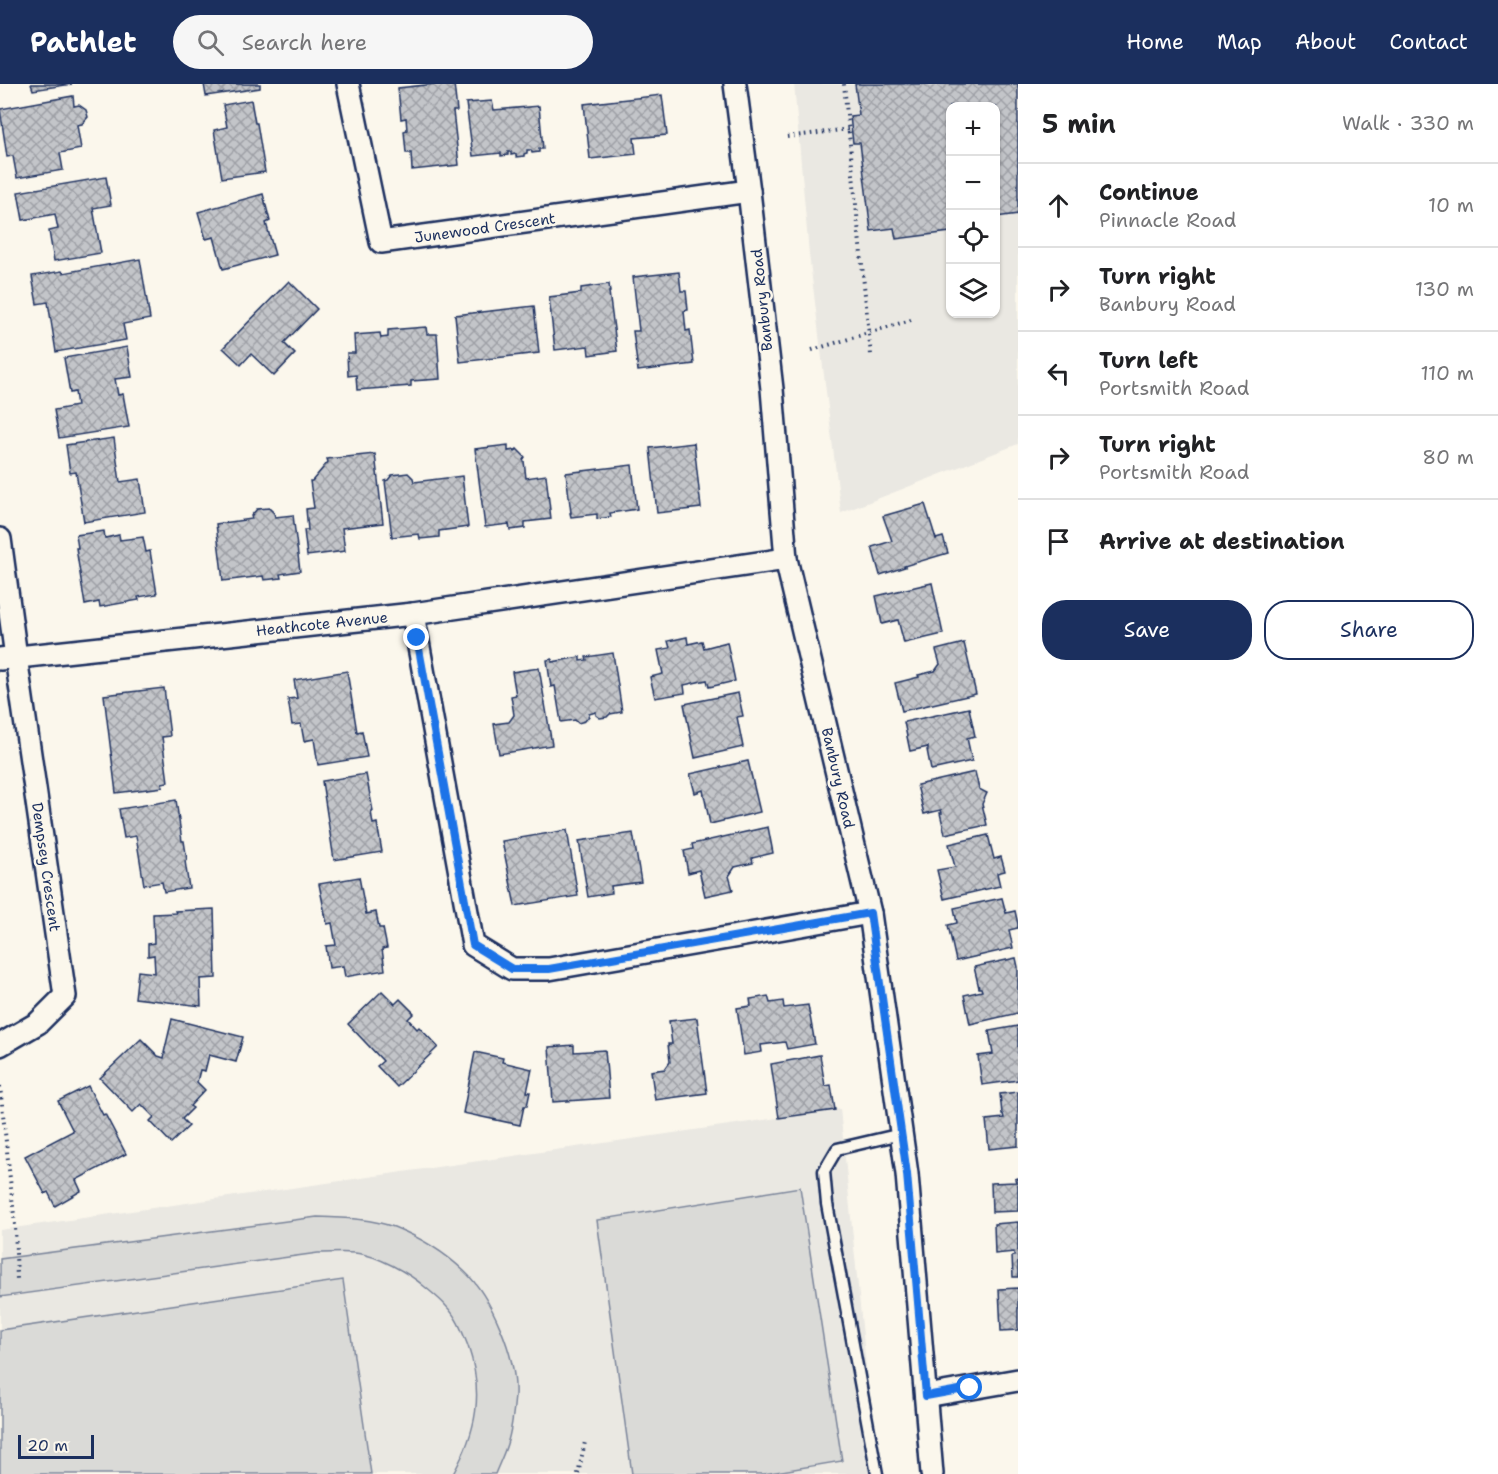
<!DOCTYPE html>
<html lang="en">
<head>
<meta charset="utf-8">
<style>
	:root { --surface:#fff; --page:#f6f6f6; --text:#202124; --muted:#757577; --line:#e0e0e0; --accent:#1b2f5e }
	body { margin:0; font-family:"Shantell Sans",sans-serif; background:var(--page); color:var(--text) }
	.controls { position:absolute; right:18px; top:18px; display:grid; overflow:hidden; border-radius:12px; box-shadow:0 2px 4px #0004 }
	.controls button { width:54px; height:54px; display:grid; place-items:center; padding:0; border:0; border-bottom:2px solid var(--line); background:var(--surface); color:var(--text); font:30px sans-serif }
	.scale { position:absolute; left:18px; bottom:15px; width:76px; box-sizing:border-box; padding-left:6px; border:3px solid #1b2f5e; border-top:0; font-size:16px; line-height:21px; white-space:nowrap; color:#1b2f5e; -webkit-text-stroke:4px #fbf7ec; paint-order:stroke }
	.stop { position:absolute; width:18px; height:18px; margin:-14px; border:4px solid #1a73e8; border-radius:50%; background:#fff }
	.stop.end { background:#1a73e8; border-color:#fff; box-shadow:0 2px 6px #0008 }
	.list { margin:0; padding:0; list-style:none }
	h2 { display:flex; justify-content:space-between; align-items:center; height:78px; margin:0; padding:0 24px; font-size:26px }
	h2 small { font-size:20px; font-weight:400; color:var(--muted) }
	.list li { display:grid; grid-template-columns:39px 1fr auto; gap:18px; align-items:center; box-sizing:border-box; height:84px; padding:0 24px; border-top:2px solid var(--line) }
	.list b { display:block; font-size:22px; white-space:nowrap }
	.list p { margin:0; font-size:20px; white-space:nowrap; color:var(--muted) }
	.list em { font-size:20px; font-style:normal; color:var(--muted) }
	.actions { display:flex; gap:12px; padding:18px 24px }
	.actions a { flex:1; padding:14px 0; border:2px solid var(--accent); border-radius:24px; text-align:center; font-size:21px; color:var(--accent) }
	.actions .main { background:var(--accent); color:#fff }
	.icon { flex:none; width:33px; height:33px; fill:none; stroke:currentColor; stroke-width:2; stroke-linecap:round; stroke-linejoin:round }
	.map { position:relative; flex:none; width:1018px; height:1390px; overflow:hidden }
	header { display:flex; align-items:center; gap:36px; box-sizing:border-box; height:84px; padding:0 30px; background:var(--accent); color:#fff }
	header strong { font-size:28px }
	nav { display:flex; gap:33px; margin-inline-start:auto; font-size:21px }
	.search { width:420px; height:54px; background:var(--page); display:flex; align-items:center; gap:15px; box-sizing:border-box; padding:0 21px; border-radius:33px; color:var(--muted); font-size:22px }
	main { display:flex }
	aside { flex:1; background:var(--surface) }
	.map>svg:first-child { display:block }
</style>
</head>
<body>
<header>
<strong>Pathlet</strong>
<div class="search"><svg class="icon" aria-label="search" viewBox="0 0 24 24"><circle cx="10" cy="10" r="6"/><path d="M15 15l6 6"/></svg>Search here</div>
<nav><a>Home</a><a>Map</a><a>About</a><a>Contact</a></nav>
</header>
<main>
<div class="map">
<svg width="1018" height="1390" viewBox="0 0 1018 1390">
	<defs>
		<pattern id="building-cross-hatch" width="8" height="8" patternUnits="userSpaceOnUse" patternTransform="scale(1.5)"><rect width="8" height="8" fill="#c3c5c9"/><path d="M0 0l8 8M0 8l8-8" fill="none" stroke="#9ea0a6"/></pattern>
	</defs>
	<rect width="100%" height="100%" fill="#fbf7ec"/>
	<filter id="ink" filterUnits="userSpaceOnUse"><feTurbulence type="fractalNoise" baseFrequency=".0167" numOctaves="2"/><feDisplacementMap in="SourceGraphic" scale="12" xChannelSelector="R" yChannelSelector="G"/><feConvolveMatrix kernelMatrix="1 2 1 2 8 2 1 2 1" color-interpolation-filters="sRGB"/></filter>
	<g filter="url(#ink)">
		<g fill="#eae8e2" fill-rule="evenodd">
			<path d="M794 0H1018V360L841 429 809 170ZM950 22H996V230H950Z"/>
			<polygon points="840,1025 877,1390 0,1390 0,1146"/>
		</g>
		<g fill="#dadad7" stroke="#7a849a" stroke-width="1.5">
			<polygon points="800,1103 842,1377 764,1390 632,1390 597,1136"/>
			<path d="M317 1133C343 1134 369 1134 394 1143 419 1153 444 1168 464 1187 491 1212 517 1273 515 1311 514 1324 511 1348 507 1360 504 1370 499 1380 495 1390H453C477 1347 484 1309 468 1262 462 1247 457 1233 446 1222 440 1215 432 1209 425 1203 409 1189 377 1171 355 1169 343 1168 331 1169 318 1169L0 1213V1175Z"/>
			<polygon points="343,1196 371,1390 0,1390 0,1246"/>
		</g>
		<g fill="url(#building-cross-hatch)" stroke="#1b2f5e" stroke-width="1.5">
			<polygon points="31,0 72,0 33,6"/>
			<polygon points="204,0 260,0 260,4 206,12"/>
			<polygon points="435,0 454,0 457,27 453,27 459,81 412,86 411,69 406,69 404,47 407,46 406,34 401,35 398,4"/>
			<polygon points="855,0 1018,0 1018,130 996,133 996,22 950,22 950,148 896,155 894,144 871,147 860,59 853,59 850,32 859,31"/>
			<polygon points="662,11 667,51 634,54 636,70 590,75 584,20"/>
			<polygon points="73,12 74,22 79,21 86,26 88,33 82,40 77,41 81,65 60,69 63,86 17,94 13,72 7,73 0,25"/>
			<polygon points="251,16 255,39 257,39 265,88 222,94 214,46 227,43 223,21"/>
			<polygon points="492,17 494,26 539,22 543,65 539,65 539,68 532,69 531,66 527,66 527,69 524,70 524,72 516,73 516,70 511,71 511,68 508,68 508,71 501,72 501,69 473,72 466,19"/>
			<polygon points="106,93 111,121 93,124 101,169 54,177 49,147 58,145 55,130 23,136 18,108"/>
			<polygon points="263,110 270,137 266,139 275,171 223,185 214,153 206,155 198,128"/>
			<polygon points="140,175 150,235 123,240 126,256 56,268 48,218 37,220 32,192 62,187 63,189"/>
			<polygon points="679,188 681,207 686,207 688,226 684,227 686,247 690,246 694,280 638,287 633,247 639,247 633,193"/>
			<polygon points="289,197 317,225 284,259 295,270 274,292 251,270 241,281 223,264"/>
			<polygon points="609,200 610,208 609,208 617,267 589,271 588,262 555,266 549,213 581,209 581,204"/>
			<polygon points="534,222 539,269 460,278 455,231"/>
			<polygon points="426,243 427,250 437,250 440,295 411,297 411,302 357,306 356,291 348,292 347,269 355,269 354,251 380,249 381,254 388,253 388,246"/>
			<polygon points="127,263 132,293 115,295 118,311 123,310 129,343 59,354 54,326 77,322 75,308 70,309 64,274"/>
			<polygon points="114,354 120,398 140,395 145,428 84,438 76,388 70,389 66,361"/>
			<polygon points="694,359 701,424 657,429 650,364"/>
			<polygon points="508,361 508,367 514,366 515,368 517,365 525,373 523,376 524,377 526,394 546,391 551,435 525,438 525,444 510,446 509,440 485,443 475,365"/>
			<polygon points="375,370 383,439 342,444 345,467 307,472 304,446 308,446 306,425 314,424 310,397 312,397 328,378 327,375"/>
			<polygon points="632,381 637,425 610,429 611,433 597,435 597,430 571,433 570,429 571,429 566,389"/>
			<polygon points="408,389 413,394 414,398 462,392 468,443 439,447 439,453 420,455 419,450 392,453 385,397 388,396 392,391"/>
			<polygon points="925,420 936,455 943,453 948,469 904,482 905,483 880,491 872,463 892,457 883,432"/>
			<polygon points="269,424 274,429 275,433 293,431 300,487 280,490 281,494 264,496 263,492 223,497 216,440 252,435 251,432 257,425"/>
			<polygon points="104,447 105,454 119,451 120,456 143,453 146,468 150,467 157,510 138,513 139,516 100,523 99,518 85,521 76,464 78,464 76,451"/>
			<polygon points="932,499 943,550 904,559 898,536 882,540 876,512"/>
			<polygon points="687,553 688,560 702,557 704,564 727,558 735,597 709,603 707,596 684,601 685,609 655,614 650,593 663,590 658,566 670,564 668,557"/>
			<polygon points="964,559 976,610 902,627 895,599 919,593 918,591 935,587 940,580 936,566"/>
			<polygon points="613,569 622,628 610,630 607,633 600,634 596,631 596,628 589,630 589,632 585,637 578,639 575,636 561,638 555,602 551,603 547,576 552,575 552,578 580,573 580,577 587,576 586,573"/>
			<polygon points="539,584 552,661 499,670 494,640 509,638 514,631 511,612 516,611 512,588"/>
			<polygon points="347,587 357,648 362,647 367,673 318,681 314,655 304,657 301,640 292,641 288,615 297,614 294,596"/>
			<polygon points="164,604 170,652 162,653 168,698 162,699 163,703 116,709 104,611"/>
			<polygon points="738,609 743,632 737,633 743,663 695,674 684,620"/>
			<polygon points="969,624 975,652 967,654 972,677 931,686 927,666 928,666 928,663 910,667 904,638"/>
			<polygon points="748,677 760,728 710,740 703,706 695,709 690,690"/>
			<polygon points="975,688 979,705 987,709 982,720 987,741 945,750 940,729 942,729 941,726 924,730 917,701"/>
			<polygon points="366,690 373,727 371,727 373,740 377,739 382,768 334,776 322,697"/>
			<polygon points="176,716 182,757 184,757 187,776 185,777 189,804 164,808 162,798 144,801 136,752 124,754 119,725"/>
			<polygon points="768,743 773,769 752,774 753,779 735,783 729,792 733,806 705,812 699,786 688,789 684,767 693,765 692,760"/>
			<polygon points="567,746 578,812 515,822 502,757"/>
			<polygon points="633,749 641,798 611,802 612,809 588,813 579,757"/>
			<polygon points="988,751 994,775 1001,773 1005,787 997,789 1000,802 944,815 937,786 955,783 949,760"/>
			<polygon points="359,793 366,830 376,828 379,844 383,844 387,864 382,865 385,886 345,893 343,882 329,884 326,862 336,861 332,839 327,840 319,800"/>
			<polygon points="1002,814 1006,829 1015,827 1018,840 1018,844 1009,846 1013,864 956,877 948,841 957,839 954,824"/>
			<polygon points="214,825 216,894 200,895 201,922 135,914 138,887 155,889 154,871 148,872 148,860 154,859 153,830 176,829 175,827"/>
			<polygon points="1016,874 1018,883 1018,929 970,940 964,911 982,907 981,904 979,904 974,883"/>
			<polygon points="382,907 395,920 400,915 414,929 408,935 417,945 419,943 438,963 397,1003 377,982 383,977 348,940"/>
			<polygon points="768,912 770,919 783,917 784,924 808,921 815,960 787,965 785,958 761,961 762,968 744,971 737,924 751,922 750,915"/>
			<polygon points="697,934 707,1009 655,1016 651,987 665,985 670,978 668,960 672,960 669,937"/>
			<polygon points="172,935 243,953 236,978 209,971 205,987 200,986 197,998 205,1006 190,1022 193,1024 182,1035 189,1042 171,1059 150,1037 154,1033 141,1020 133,1028 100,994 141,955 158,972 164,974 165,969 164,969"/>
			<polygon points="1018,942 1018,996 982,1001 978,972 993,970 989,947"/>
			<polygon points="574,961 574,968 605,966 609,1014 553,1018 549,963"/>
			<polygon points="475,968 503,974 502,978 532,985 527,1008 530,1008 527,1022 524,1022 520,1041 463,1029"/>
			<polygon points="820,971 825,1002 831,1001 835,1026 779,1034 771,980"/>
			<polygon points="88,1002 103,1031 105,1030 126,1070 76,1096 81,1107 55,1122 48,1108 45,1110 25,1072 73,1047 58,1017"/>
			<polygon points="1018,1008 1018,1062 989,1065 986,1036 1004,1034 1003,1030 1002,1030 1000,1010"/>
			<polygon points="1018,1094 1018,1127 992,1128 991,1099 1016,1098 1015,1095"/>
			<polygon points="1018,1138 1018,1193 1013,1193 1012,1172 1014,1172 1014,1168 995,1170 994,1140"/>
			<polygon points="1018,1204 1018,1246 1001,1247 999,1205"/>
		</g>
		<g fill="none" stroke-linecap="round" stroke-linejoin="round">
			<g stroke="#1b2f5e" stroke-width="15">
				<polyline id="lane" points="877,1390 827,1120 824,1087 837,1065 901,1050"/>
			</g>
			<g stroke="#1b2f5e" stroke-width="26">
				<g id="street">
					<polyline points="348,0 381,158 749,107"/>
					<polyline points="735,0 749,107 772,305 786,475 870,829 907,1090 932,1390"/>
					<polyline points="0,455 16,573 65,912 38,939 0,961"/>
					<polyline points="413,530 473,861 512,885 549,885 870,829"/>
					<polyline points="0,575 413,530 786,475"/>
					<polyline points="926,1312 1018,1296"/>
				</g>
			</g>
			<g stroke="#1b2f5e" stroke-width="4" stroke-dasharray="1.5 4.5" stroke-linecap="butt">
				<polyline points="844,0 871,271"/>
				<polyline points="787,53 849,45"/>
				<polyline points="812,266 911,236"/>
				<polyline points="0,1002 15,1141 17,1196"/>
				<polyline points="578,1390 585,1358"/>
			</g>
			<use href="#lane" stroke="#fbf7ec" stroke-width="10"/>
			<use href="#street" stroke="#fbf7ec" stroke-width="21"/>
		</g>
	</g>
	<g fill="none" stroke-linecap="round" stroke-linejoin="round" filter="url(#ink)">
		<polyline stroke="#1a73e8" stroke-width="8" points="417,554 473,861 512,885 549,885 870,829 907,1090 926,1312 970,1304"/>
	</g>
	<g text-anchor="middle" stroke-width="5" stroke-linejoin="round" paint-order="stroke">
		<g font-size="15" fill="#1b2f5e" stroke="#fbf7ec">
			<text transform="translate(485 144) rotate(-8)" y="5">Junewood Crescent</text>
			<text transform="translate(762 216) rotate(-96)" y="5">Banbury Road</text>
			<text transform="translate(322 540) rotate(-6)" y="5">Heathcote Avenue</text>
			<text transform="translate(838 694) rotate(77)" y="5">Banbury Road</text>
			<text transform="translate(46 783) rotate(82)" y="5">Dempsey Crescent</text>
		</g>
	</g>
</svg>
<div class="controls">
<button>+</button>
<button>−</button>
<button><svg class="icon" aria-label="locate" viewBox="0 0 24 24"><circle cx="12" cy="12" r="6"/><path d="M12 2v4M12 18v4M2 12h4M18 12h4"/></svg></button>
<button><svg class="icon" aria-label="layers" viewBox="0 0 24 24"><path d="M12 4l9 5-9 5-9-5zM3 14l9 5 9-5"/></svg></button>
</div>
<div class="scale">20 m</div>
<div class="stop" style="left:970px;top:1304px"></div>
<div class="stop end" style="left:417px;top:554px"></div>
</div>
<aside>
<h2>5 min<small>Walk · 330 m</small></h2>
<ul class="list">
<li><svg class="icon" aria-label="ahead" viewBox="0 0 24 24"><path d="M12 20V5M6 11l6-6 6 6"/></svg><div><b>Continue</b><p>Pinnacle Road</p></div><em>10 m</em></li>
<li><svg class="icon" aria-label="right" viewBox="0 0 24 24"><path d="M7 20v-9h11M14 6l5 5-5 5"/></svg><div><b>Turn right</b><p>Banbury Road</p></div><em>130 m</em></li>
<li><svg class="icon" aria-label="left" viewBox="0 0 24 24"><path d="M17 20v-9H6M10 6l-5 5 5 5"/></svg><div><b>Turn left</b><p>Portsmith Road</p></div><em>110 m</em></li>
<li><svg class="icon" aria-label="right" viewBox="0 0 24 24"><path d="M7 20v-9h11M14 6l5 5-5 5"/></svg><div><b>Turn right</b><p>Portsmith Road</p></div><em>80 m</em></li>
<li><svg class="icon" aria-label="arrive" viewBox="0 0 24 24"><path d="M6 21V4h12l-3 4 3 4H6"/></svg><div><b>Arrive at destination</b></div></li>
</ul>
<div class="actions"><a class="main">Save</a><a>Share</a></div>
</aside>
</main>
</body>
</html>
